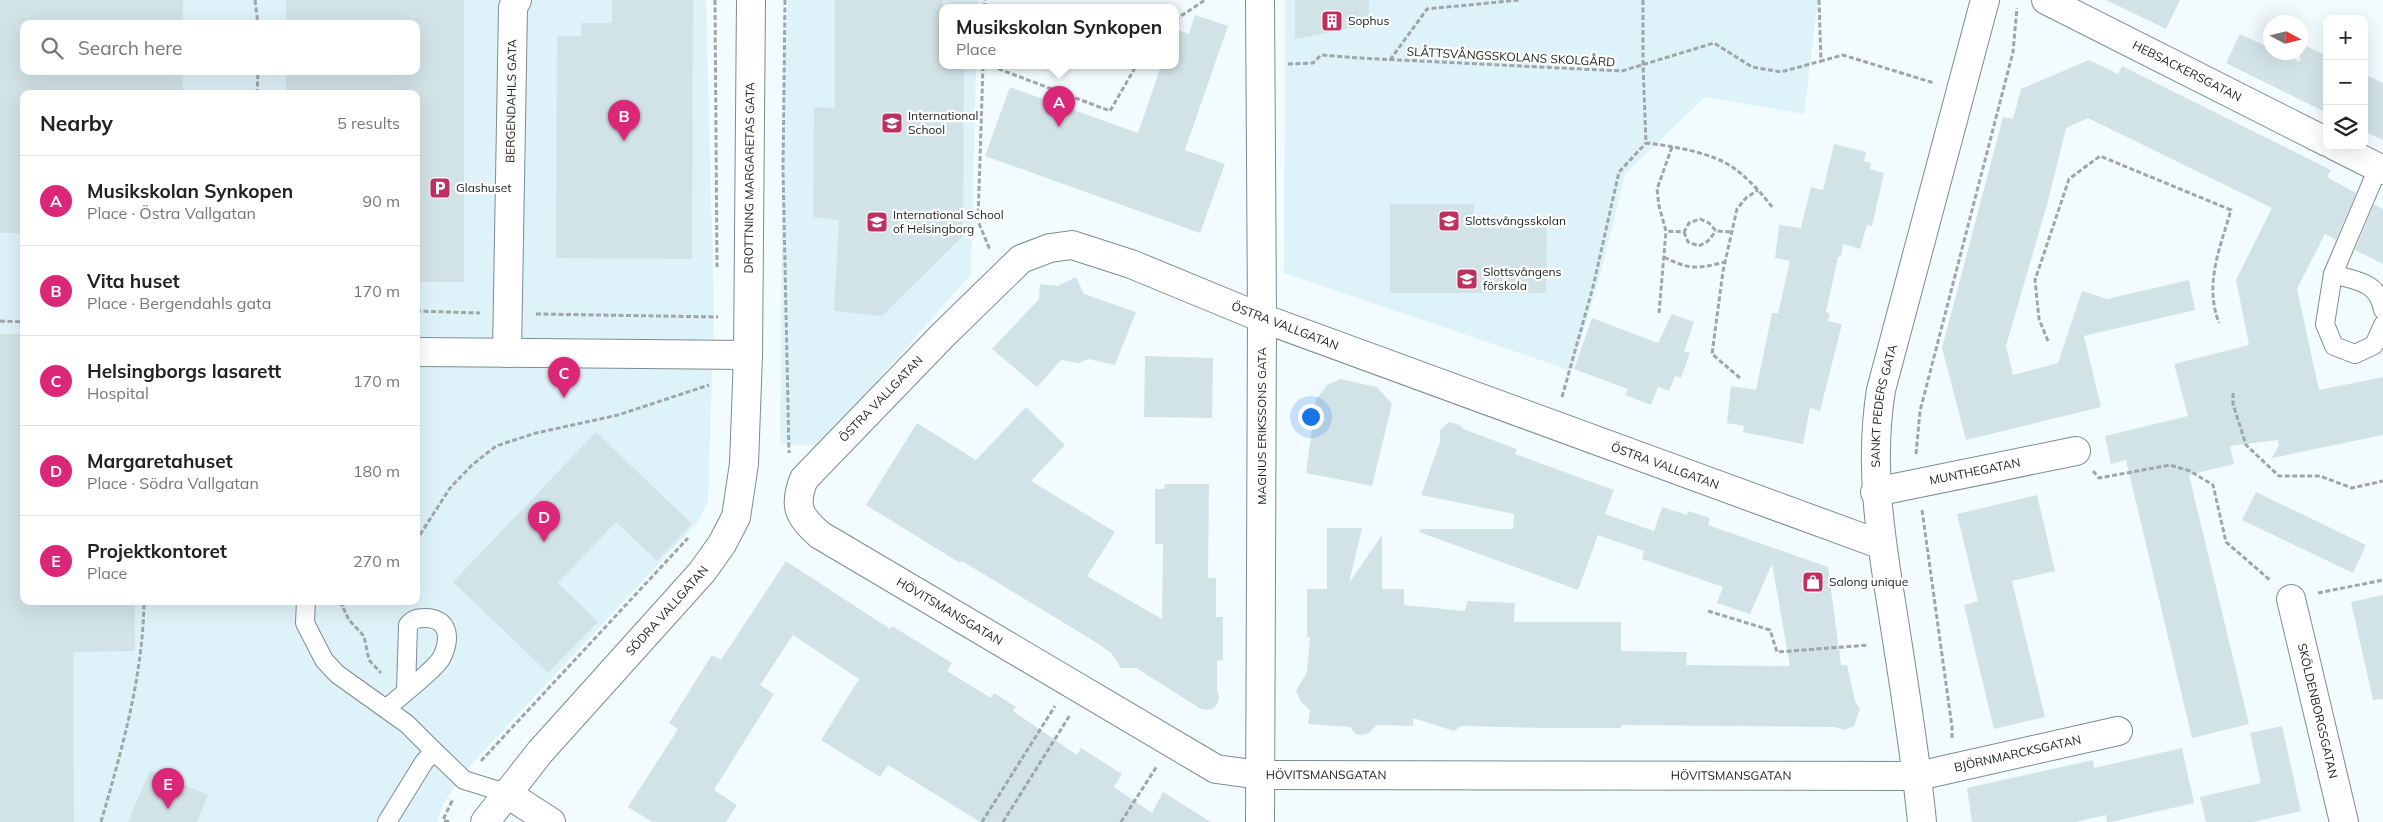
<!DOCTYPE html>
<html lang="en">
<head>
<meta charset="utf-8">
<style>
	:root { --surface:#fff; --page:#f2f2f2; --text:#222; --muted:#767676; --line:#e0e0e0; --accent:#db2777 }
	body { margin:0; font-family:Mulish,sans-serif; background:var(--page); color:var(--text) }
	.controls { position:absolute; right:15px; top:15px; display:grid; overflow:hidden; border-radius:10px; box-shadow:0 5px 20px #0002 }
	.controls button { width:45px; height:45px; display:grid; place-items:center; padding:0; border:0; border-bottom:1px solid var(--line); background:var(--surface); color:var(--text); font:25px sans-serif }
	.compass { position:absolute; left:2263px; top:15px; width:45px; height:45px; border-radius:50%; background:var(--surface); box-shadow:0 5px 20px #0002; rotate:97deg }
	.you { position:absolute; left:1310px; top:416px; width:18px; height:18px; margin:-12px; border:4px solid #fff; border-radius:50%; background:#1a73e8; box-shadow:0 0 0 8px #1a73e833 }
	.badge { display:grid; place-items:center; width:32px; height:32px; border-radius:50%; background:var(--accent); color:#fff; font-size:16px; font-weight:700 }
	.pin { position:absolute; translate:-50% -41px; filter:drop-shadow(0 1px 2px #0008) }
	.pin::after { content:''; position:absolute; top:26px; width:18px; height:15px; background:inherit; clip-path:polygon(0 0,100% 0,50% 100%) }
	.popup { position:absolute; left:939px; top:4px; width:240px; height:65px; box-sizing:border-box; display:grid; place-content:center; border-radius:10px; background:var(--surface); filter:drop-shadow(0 1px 4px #0005); font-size:16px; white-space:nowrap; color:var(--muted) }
	.popup b { font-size:19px; color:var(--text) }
	.popup::after { content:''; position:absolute; left:50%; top:100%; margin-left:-10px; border:10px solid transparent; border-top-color:var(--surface) }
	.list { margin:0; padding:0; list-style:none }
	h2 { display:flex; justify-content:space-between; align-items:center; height:65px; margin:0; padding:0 20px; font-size:21px }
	h2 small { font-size:16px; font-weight:400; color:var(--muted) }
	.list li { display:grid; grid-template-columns:32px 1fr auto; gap:15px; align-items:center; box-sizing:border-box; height:90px; padding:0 20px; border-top:1px solid var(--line) }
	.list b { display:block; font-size:19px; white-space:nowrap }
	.list p { margin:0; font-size:16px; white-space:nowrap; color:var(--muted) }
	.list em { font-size:16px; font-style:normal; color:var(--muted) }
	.icon { flex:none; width:28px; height:28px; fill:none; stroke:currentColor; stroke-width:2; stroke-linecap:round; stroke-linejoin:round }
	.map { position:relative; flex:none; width:2383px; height:822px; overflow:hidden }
	.search { position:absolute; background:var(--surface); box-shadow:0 5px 20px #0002; left:20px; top:20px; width:400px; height:55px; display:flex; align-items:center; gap:12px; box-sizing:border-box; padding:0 18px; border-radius:10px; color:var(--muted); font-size:19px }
	.panel { position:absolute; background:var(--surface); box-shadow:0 5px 20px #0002; left:20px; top:90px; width:400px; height:515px; border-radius:10px }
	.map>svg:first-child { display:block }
</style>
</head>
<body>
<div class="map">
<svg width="2383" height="822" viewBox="0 0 2383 822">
	<rect width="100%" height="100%" fill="#f2fcff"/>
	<g fill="#def3f9" fill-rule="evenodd">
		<path d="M0 0H706L714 312 708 501 698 522 466 770 442 806 437 822H0ZM24 24H416V71H24ZM24 94H416V601H24Z"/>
		<polygon points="788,0 978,0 978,8 943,8 943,66 976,66 971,274 820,446 780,444 783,82"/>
		<polygon points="1285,0 1818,0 1804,114 1705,97 1625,174 1602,269 1572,371 1284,273"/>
	</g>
	<g fill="#d2e3e7">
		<polygon points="0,0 183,0 183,24 24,24 24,71 183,71 183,94 24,94 24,233 0,233"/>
		<polygon points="286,0 464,0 464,282 416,282 416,94 286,94 286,71 416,71 416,24 286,24"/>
		<polygon points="612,0 693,0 692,259 556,258 557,36 581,36 581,23 612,23"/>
		<polygon points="835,0 943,0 943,66 964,66 963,236 882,316 834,311 839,220 813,217 814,107 835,108"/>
		<polygon points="1295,0 1369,0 1369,25 1295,39"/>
		<polygon points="2106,0 2180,0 2166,29"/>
		<polygon points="1195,15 1228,26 1185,150 1225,164 1200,233 985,156 1010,87 1138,133 1161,66 1175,66 1175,29 1189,34"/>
		<polygon points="2240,34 2270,48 2270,52 2280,52 2300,62 2300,43 2327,56 2327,113 2226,63"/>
		<polygon points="2089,60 2118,74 2122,66 2331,170 2327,177 2356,193 2336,240 2325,234 2297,289 2319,390 2383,377 2383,435 2272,458 2279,445 2278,440 2230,446 2234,464 2189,475 2249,724 2192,738 2126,460 2111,464 2105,436 2188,416 2174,364 2249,345 2236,280 2272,208 2088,118 2066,128 2048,201 2006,346 2013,375 2058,363 2082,291 2107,299 2189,280 2195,310 2084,336 2101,407 1966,440 1942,348 2003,117 2013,119 2021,89"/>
		<polygon points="2364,74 2383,83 2383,140 2364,131"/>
		<polygon points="1834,144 1866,152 1864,161 1871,163 1870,169 1884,173 1872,226 1867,225 1860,249 1843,244 1841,257 1838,257 1826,312 1830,313 1828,321 1842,324 1820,411 1810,408 1803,444 1743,432 1744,426 1727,423 1731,386 1756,390 1772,313 1778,313 1790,261 1775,258 1779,225 1801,228 1811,187 1823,190"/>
		<polygon points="1390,204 1474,204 1474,228 1547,228 1546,293 1390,293"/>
		<polygon points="2374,204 2383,209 2383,264 2355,250"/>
		<polygon points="1076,277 1084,294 1136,312 1115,365 1088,359 1079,363 1061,360 1037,387 992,349 1039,299 1040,284 1058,286"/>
		<polygon points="1672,314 1694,322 1684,351 1690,353 1681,378 1675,376 1669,391 1658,387 1651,405 1625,395 1628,389 1574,369 1592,318 1658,343"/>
		<polygon points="0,334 24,334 24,601 135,601 135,651 73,652 74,822 0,822"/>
		<polygon points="1145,356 1213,358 1212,418 1144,417"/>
		<polygon points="1340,379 1377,387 1392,404 1372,486 1306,473 1316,400 1327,385"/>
		<polygon points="1026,407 1065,445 1031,481 1115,532 1087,576 1162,619 1163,544 1155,544 1155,489 1164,489 1165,484 1209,484 1208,578 1216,578 1216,617 1223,617 1223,660 1217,661 1217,690 1219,696 1218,703 1214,708 1208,710 1201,709 1136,668 1121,668 1111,653 1097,643 962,561 960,563 866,505 917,423 976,460"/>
		<polygon points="1449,422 1460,425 1463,429 1517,449 1515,454 1614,490 1605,514 1654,531 1662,507 1687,515 1688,511 1710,518 1708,525 1828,567 1841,665 1847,665 1855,701 1860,709 1854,726 1844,730 1835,727 1621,725 1621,728 1546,728 1461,726 1454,731 1413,718 1413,726 1377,725 1369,733 1361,735 1355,734 1350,727 1308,724 1310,710 1301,702 1296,691 1307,672 1310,637 1307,637 1307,589 1327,589 1327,528 1362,528 1349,583 1382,535 1382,589 1404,589 1404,605 1465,611 1467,601 1515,603 1514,622 1621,622 1621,651 1687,652 1686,665 1790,666 1772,564 1750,614 1717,603 1723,587 1642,559 1644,551 1598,535 1578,590 1419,532 1420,529 1513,529 1514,514 1421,495 1440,442 1440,430"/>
		<polygon points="596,432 692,524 657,561 616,522 558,583 598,622 548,673 453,582"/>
		<polygon points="2256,492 2366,545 2353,573 2242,520"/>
		<polygon points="2037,495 2055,571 2012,581 2045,717 1994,729 1964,605 1978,601 1957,514"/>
		<polygon points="786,561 890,629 892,626 952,663 947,671 991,698 994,693 1016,707 1013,711 1077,755 1081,748 1122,774 1114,787 1152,813 1163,792 1211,822 980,822 888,765 880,777 821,740 859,679 793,635 760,685 774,694 714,790 737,805 726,822 652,822 628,807 678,729 669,723 712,655 721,660"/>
		<polygon points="2383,595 2383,699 2373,700 2351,602"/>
		<polygon points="2282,726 2301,811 2253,822 2206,822 2200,797 2261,783 2250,733"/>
		<polygon points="2182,748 2194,803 2111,822 2107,822 2106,815 2075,822 1972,822 1967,788 2093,760 2094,768"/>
		<polygon points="150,770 208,795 197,822 128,822"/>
	</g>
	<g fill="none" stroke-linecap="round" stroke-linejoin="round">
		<g stroke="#7d8c91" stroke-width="20">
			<g id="service">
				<polyline points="2378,168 2333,274 2325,324 2334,346 2355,354 2374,345 2383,325"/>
				<path d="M2333 274C2356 281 2378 281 2383 310"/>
				<polyline points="306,601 305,623 324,660 337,674 407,724 434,751"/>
				<path d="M387 708C399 697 436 669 442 657 451 638 449 618 425 618 417 618 413 619 408 625L406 691"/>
				<polyline points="387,822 424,762 434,751 464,780 506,793"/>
			</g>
		</g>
		<g stroke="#7d8c91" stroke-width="30">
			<g id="minor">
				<polyline points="1260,0 1262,318 1260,822"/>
				<path id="s1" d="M2046 0 2327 142"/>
				<polyline points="2335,146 2383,170"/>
				<polyline points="416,352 748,355"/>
				<path id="s2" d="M507 353 513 7 517 0"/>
				<path id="s3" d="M1875 492 2076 451"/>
				<path id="s4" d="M1882 545 1262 318 1131 264 1072 245 1050 248 1021 259 942 336 804 479C793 506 799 517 820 535L1216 769 1260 775 1918 776 2118 731"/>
				<path id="s5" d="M2291 599 2344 822"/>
				<polyline points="506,793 551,822"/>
				<path id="s6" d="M485 822 540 752 702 572 722 544 736 517 744 464 748 355 751 0"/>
				<path id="s7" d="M1922 822C1915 750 1903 679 1892 608 1880 535 1869 464 1881 390L1985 0"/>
			</g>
		</g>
		<g stroke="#9ea6a9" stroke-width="3" stroke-dasharray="5 2.5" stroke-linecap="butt">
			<polyline points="255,0 258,24"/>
			<polyline points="715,0 717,267"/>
			<polyline points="785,0 783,170 789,453"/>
			<path d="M1643 0V65L1646 143C1672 146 1715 153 1735 169 1750 180 1762 194 1773 208"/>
			<polyline points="1819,0 1821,61 1843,55 1934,83"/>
			<polyline points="984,8 985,0"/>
			<polyline points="1175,20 1205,0"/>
			<polyline points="1390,60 1427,9 1519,0"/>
			<polyline points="1288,64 1313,63 1321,55 1359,58 1622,71 1714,43 1752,67 1781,72 1821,61"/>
			<polyline points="983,66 978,221 990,250"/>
			<polyline points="991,66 1110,111 1136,66"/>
			<polyline points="257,94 258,71"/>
			<polyline points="1672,147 1657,189 1659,206 1666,231 1684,232 1689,223 1700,219 1709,223 1716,231 1731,232"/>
			<polyline points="1684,232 1688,242 1699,246 1708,241 1716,231"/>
			<path d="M1664 257C1689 270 1697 269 1725 262"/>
			<polyline points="416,311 480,313"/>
			<polyline points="1659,313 1666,231"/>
			<polyline points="536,314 718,317"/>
			<polyline points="0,321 24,322"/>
			<path d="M2048 341 2039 319 2035 280 2069 179 2100 156 2231 210C2220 248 2204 284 2219 323"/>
			<polyline points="1740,378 1712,354 1723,271 1737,209 1746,198 1758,190"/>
			<polyline points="2233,393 2233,404 2246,445 2279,476 2320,476 2352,488 2383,481"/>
			<polyline points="1562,397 1593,287 1619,172 1646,143"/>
			<polyline points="1916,454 1920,411 2013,52 2017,8"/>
			<polyline points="2093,471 2099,478 2170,465 2190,471 2213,485 2226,542 2271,581"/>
			<polyline points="1922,510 1952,727 1952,739"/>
			<polyline points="416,541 450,488 472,465 496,446 536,433 618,415 709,385"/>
			<polyline points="2318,593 2383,580"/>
			<polyline points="340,601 349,620 364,636 369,660 381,673"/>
			<polyline points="341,606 347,601"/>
			<polyline points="1708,611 1770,630 1777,652 1869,645"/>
			<polyline points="481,761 688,538"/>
			<path d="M101 822C122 749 143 677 144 601"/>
			<polyline points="449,822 443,820 452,801 450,799"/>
			<polyline points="982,822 1055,706"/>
			<polyline points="1003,822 1070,715"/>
			<polyline points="1121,822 1157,766"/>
		</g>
		<use href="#service" stroke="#fff" stroke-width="18"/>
		<use href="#minor" stroke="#fff" stroke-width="28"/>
	</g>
	<defs>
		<g id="building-square" transform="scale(1.125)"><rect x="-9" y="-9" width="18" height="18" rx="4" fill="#be3060" stroke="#fff"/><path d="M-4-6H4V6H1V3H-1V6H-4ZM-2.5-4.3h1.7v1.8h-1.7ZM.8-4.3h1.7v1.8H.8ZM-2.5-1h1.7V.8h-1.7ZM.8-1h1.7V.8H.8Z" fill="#fff"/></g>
		<g id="school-square" transform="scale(1.125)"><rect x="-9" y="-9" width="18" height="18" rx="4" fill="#be3060" stroke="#fff"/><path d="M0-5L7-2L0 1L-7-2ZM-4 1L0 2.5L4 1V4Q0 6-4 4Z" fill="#fff"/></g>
		<g id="parking-square" transform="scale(1.125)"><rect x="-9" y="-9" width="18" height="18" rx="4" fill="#be3060" stroke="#fff"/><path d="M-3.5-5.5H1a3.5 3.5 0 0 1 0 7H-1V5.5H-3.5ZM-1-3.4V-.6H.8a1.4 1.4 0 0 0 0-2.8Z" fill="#fff"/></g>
		<g id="shop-square" transform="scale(1.125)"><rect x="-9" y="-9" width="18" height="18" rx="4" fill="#be3060" stroke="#fff"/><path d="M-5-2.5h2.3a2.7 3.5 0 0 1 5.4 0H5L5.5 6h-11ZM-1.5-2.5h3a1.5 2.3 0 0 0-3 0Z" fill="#fff"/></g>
	</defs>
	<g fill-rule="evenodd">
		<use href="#building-square" x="1332" y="21"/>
		<use href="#school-square" x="892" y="123"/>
		<use href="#parking-square" x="440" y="188"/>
		<use href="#school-square" x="1449" y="221"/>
		<use href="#school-square" x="877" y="222"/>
		<use href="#school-square" x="1467" y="279"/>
		<use href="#shop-square" x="1813" y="582"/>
	</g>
	<g text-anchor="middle" stroke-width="4.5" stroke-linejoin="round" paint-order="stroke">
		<g font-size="12" fill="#181e1f" stroke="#fff" text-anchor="start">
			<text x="1348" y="25">Sophus</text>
			<text x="908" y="120">International<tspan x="908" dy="14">School</tspan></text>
			<text x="456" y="192">Glashuset</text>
			<text x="893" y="219">International School<tspan x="893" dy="14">of Helsingborg</tspan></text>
			<text x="1465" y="225">Slottsvångsskolan</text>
			<text x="1483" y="276">Slottsvångens<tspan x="1483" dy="14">förskola</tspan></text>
			<text x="1829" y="586">Salong unique</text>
		</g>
		<g font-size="12" fill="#181e1f" stroke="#fff">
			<text transform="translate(1511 57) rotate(3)" y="4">SLÅTTSVÅNGSSKOLANS SKOLGÅRD</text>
			<text dy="4" stroke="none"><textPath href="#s1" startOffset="158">HEBSACKERSGATAN</textPath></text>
			<text dy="4" stroke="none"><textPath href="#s2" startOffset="252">BERGENDAHLS GATA</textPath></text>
			<text dy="4" stroke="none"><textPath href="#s6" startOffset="736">DROTTNING MARGARETAS GATA</textPath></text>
			<text transform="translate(1285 326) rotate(21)" y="4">ÖSTRA VALLGATAN</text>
			<text transform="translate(881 399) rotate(-46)" y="4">ÖSTRA VALLGATAN</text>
			<text dy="4" stroke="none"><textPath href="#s7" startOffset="420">SANKT PEDERS GATA</textPath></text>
			<text transform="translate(1262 426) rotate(-90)" y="4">MAGNUS ERIKSSONS GATA</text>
			<text transform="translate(1665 466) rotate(20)" y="4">ÖSTRA VALLGATAN</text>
			<text dy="4" stroke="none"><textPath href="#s3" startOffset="102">MUNTHEGATAN</textPath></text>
			<text dy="4" stroke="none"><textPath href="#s6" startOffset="279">SÖDRA VALLGATAN</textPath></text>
			<text dy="4" stroke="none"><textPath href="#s4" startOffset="1441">HÖVITSMANSGATAN</textPath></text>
			<text dy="4" stroke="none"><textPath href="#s5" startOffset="115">SKÖLDENBORGSGATAN</textPath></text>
			<text dy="4" stroke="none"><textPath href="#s4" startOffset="2555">BJÖRNMARCKSGATAN</textPath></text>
			<text dy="4" stroke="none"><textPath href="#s4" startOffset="1861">HÖVITSMANSGATAN</textPath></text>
			<text dy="4" stroke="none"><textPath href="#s4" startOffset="2266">HÖVITSMANSGATAN</textPath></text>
		</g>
	</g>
</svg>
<div class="controls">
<button>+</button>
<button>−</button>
<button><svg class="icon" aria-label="layers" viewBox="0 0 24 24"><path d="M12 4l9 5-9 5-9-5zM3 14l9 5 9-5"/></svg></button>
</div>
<svg class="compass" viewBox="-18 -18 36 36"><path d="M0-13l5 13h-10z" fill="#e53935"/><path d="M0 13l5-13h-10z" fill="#767676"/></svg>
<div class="you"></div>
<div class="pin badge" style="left:1059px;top:127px">A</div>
<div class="popup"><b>Musikskolan Synkopen</b>Place</div>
<div class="pin badge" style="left:624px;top:141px">B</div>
<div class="pin badge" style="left:564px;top:398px">C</div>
<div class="pin badge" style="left:544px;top:542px">D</div>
<div class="pin badge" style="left:168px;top:809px">E</div>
<div class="search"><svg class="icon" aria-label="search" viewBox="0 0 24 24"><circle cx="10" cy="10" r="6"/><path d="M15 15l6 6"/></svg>Search here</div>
<section class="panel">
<h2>Nearby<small>5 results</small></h2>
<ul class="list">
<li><span class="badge">A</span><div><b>Musikskolan Synkopen</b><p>Place · Östra Vallgatan</p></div><em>90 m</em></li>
<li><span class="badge">B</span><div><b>Vita huset</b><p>Place · Bergendahls gata</p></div><em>170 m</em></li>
<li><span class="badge">C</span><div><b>Helsingborgs lasarett</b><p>Hospital</p></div><em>170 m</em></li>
<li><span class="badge">D</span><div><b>Margaretahuset</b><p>Place · Södra Vallgatan</p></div><em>180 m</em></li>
<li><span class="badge">E</span><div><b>Projektkontoret</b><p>Place</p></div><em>270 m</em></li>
</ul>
</section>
</div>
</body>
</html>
